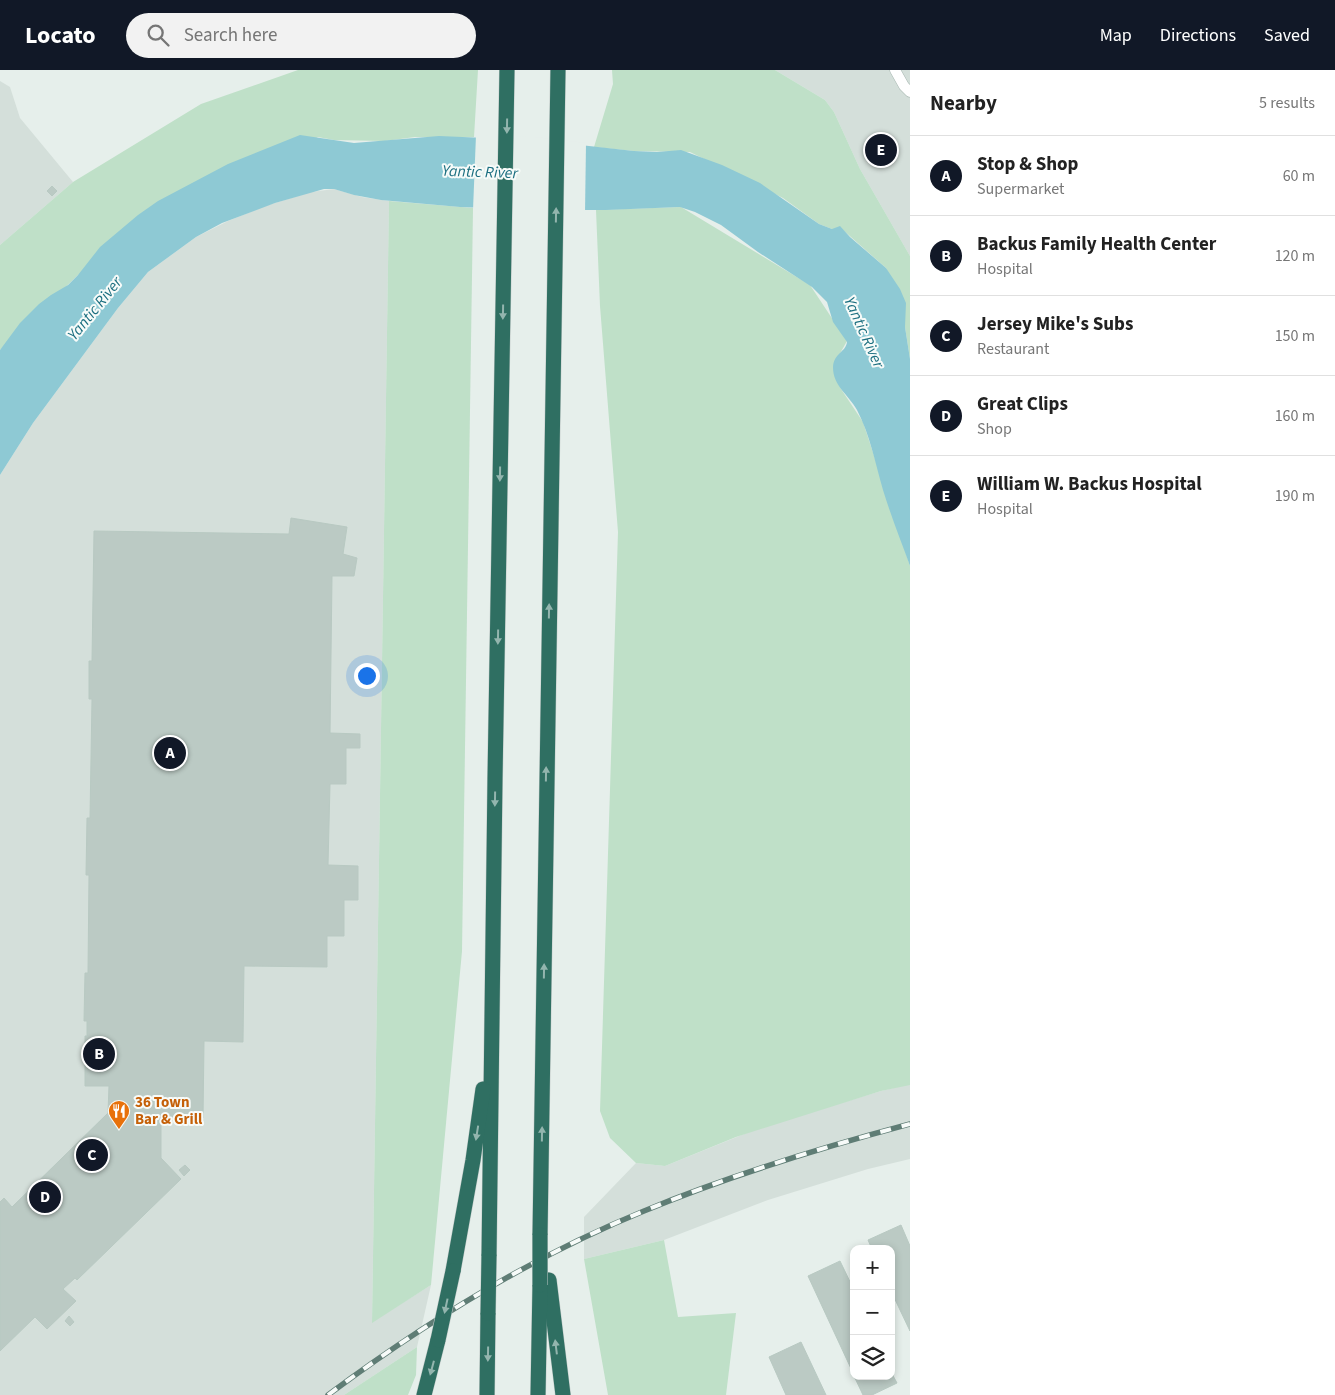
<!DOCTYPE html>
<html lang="en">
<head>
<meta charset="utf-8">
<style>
	:root { --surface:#fff; --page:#f2f2f2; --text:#222; --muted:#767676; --line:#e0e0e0; --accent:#111827 }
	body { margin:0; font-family:"Source Sans 3",sans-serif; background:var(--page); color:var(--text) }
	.controls { position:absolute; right:15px; bottom:15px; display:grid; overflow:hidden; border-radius:10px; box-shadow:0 2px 8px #0003 }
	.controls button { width:45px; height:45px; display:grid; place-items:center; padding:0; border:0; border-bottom:1px solid var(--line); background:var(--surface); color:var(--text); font:25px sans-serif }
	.you { position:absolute; left:366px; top:605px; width:18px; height:18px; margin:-12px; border:4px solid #fff; border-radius:50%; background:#1a73e8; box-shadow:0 0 0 8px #1a73e833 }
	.badge { display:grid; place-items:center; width:32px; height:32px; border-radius:50%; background:var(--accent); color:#fff; font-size:16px; font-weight:700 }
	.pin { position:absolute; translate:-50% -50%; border:2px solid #fff; box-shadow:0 1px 5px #0006 }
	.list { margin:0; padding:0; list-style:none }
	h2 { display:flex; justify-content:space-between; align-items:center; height:65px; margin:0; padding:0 20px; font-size:21px }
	h2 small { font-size:16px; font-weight:400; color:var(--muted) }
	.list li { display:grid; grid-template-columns:32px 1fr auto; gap:15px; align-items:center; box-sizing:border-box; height:80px; padding:0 20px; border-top:1px solid var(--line) }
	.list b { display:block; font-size:19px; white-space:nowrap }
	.list p { margin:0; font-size:16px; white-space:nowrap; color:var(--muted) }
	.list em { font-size:16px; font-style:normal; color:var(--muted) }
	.icon { flex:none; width:28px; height:28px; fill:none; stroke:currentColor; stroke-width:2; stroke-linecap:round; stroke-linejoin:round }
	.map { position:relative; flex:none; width:910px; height:1325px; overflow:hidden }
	header { display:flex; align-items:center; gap:30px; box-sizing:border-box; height:70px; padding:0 25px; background:var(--accent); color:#fff }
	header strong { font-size:24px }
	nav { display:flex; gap:28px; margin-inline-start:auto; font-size:18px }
	.search { width:350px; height:45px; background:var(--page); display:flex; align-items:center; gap:12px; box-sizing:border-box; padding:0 18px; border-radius:28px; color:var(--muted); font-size:19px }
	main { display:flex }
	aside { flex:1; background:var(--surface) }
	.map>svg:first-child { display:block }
</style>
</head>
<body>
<header>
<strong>Locato</strong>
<div class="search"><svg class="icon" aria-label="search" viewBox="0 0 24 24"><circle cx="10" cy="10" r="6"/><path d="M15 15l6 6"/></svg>Search here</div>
<nav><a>Map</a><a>Directions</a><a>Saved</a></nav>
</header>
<main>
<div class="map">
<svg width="910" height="1325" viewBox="0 0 910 1325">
	<rect width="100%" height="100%" fill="#e6efeb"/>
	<g fill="#d4dfda">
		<polygon points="775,0 910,0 910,186 860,99 834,42 825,30"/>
		<polygon points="0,11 10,17 20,48 73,112 0,175"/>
		<polygon points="334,119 362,127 389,131 372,1252 431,1215 417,1277 344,1325 0,1325 0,405 33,353 118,238 148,202 196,167 228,151 265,136 311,122"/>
		<polygon points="910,1014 910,1089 868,1099 768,1130 664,1170 584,1189 584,1147 636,1093 665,1096 759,1058 881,1021"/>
	</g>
	<g fill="#bfe0c8">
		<polygon points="298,0 478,0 474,67 415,67 385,71 334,70 318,67 78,205 0,280 0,175 73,112 201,34"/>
		<polygon points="612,0 775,0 825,30 834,42 860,99 910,186 910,289 905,257 905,240 886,198 843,160 832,159 819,154 783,128 690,82 634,81 594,77 613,14"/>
		<polygon points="389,131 473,138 462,881 431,1215 372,1253"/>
		<polygon points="681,137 810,215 847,271 834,294 841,319 863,352 910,496 910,1015 881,1021 736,1067 665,1096 636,1093 610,1068 600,1041 618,462 600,236 596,140"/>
		<polygon points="664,1170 678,1247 736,1243 726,1325 608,1325 584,1189"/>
		<polygon points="417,1277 416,1305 408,1325 344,1325"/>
	</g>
	<path fill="#8ec9d4" d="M300 65 354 73 439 66 535 70 634 81 657 82 681 80 722 95 760 113 819 154 832 159 840 156 850 167 886 198 900 219 906 233 905 257 910 289V496C901 471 891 446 883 420 875 392 870 365 857 340 848 324 833 316 833 297 834 283 846 282 847 272L833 252 827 232 812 217 758 182 721 155 695 142 680 137 606 140H532L460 137 381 130 354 125 334 119H324L275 133 222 153 196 167 148 202 118 238 33 353 0 405V280L20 253 39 234 51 225 68 215 78 205 100 177 138 145 158 131 228 94Z"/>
	<polygon fill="#e6efeb" points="476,65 535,67 586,73 585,143 473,140"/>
	<g fill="#bbcac4" stroke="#b8c9c2">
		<polygon points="52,116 57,121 52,126 47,121"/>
		<polygon points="291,448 347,457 343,484 357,488 354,506 332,506 330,663 360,664 360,678 346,678 346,714 330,714 328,795 358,796 358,830 344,830 344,866 327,866 327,897 244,896 243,972 204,971 203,1048 161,1048 161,1088 181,1109 77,1210 75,1208 63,1219 76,1231 47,1259 35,1247 0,1281 0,1132 4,1128 12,1137 108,1043 109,1016 85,1016 85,966 87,966 87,951 84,951 85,903 88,903 89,805 86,805 87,748 90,748 92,629 89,629 89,591 92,591 94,461 289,464"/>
		<polygon points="185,1095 190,1100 184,1106 179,1100"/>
		<polygon points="901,1155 910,1176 910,1261 891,1221 891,1179 872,1179 868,1170"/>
		<polygon points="840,1191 854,1220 854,1305 808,1206"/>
		<polygon points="69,1246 74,1252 70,1256 65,1251"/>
		<polygon points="801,1272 826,1325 786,1325 769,1287"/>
		<polygon points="891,1302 897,1313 872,1325 863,1325 854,1306 891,1306"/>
	</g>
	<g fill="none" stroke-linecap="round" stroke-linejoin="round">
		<g stroke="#a8b8b2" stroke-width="11">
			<polyline id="lane" points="895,0 904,16 910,22"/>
		</g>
		<g stroke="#c2cac8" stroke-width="16">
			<g id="highway">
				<polyline points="540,1165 558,0"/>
				<polyline points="489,1186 495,709 507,0"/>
				<polyline points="453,1201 473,1090 483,1019"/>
				<polyline points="549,1210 563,1325"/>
				<polyline points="424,1325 438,1270"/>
				<polyline points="487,1325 488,1243"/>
				<polyline points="538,1325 540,1215"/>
			</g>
		</g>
		<use href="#lane" stroke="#fff" stroke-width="10"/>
		<use href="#highway" stroke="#2f6f62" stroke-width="15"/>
		<g stroke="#5f7d75" stroke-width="5.5">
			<path id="rail" d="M328 1325C426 1252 531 1187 644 1141 731 1105 820 1078 910 1054"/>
		</g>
		<use href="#rail" stroke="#f7fbf9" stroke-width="4" stroke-dasharray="11" stroke-linecap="butt"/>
		<g stroke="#c2cac8" stroke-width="16" stroke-linecap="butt">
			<g id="highway-bridge">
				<polyline points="540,1215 540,1165"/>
				<polyline points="488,1243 489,1186"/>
				<polyline points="438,1270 453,1201"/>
			</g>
		</g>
		<use href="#highway-bridge" stroke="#2f6f62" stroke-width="15"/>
	</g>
	<defs><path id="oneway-solid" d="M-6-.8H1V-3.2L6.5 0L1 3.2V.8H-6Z" transform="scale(1.25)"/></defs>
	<g fill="#93b5ae">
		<use href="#oneway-solid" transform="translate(507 56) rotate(91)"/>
		<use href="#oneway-solid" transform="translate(556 145) rotate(-89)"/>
		<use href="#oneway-solid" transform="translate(503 242) rotate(91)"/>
		<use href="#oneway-solid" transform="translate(500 404) rotate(91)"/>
		<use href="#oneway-solid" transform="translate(549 541) rotate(-89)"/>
		<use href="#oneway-solid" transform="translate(498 567) rotate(91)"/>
		<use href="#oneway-solid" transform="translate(546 704) rotate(-89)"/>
		<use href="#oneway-solid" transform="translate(495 729) rotate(91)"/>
		<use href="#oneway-solid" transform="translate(544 901) rotate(-89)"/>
		<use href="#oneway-solid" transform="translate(477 1063) rotate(99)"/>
		<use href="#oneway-solid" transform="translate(542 1064) rotate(-89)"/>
		<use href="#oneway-solid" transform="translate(446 1236) rotate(102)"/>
		<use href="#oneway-solid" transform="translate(556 1277) rotate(-97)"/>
		<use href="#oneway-solid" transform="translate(488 1284) rotate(91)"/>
		<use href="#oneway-solid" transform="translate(432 1298) rotate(105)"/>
	</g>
	<defs>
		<g id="restaurant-pin" transform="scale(1.125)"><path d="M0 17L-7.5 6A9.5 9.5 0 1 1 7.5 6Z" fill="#e8710a" stroke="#f7fbf9"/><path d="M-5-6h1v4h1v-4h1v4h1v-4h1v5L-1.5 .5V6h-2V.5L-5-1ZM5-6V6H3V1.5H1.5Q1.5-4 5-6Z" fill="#fff"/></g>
	</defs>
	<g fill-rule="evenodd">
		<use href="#restaurant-pin" x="119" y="1041"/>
	</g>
	<g text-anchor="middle" stroke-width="4" stroke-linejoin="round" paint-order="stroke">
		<g font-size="15" font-weight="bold" fill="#c56008" stroke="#f7fbf9" text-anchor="start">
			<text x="135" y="1037">36 Town<tspan x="135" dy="17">Bar &amp; Grill</tspan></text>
		</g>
		<g font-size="16" font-style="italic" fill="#1c6f80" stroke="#f7fbf9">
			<text transform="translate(480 101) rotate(2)" y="6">Yantic River</text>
			<text transform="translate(94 238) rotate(-51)" y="6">Yantic River</text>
			<text transform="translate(865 262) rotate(66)" y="6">Yantic River</text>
		</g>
	</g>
</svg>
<div class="controls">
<button>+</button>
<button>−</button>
<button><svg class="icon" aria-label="layers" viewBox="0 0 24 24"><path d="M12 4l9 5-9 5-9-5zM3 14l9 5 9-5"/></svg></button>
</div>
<div class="you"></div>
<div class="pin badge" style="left:170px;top:683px">A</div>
<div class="pin badge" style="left:99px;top:984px">B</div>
<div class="pin badge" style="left:92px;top:1085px">C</div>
<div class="pin badge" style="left:45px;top:1127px">D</div>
<div class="pin badge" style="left:881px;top:80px">E</div>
</div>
<aside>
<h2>Nearby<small>5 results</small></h2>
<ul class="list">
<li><span class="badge">A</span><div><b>Stop &amp; Shop</b><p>Supermarket</p></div><em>60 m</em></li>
<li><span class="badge">B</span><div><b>Backus Family Health Center</b><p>Hospital</p></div><em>120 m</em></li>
<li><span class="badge">C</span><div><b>Jersey Mike's Subs</b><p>Restaurant</p></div><em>150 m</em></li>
<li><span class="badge">D</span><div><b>Great Clips</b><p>Shop</p></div><em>160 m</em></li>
<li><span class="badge">E</span><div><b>William W. Backus Hospital</b><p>Hospital</p></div><em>190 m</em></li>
</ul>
</aside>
</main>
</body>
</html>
